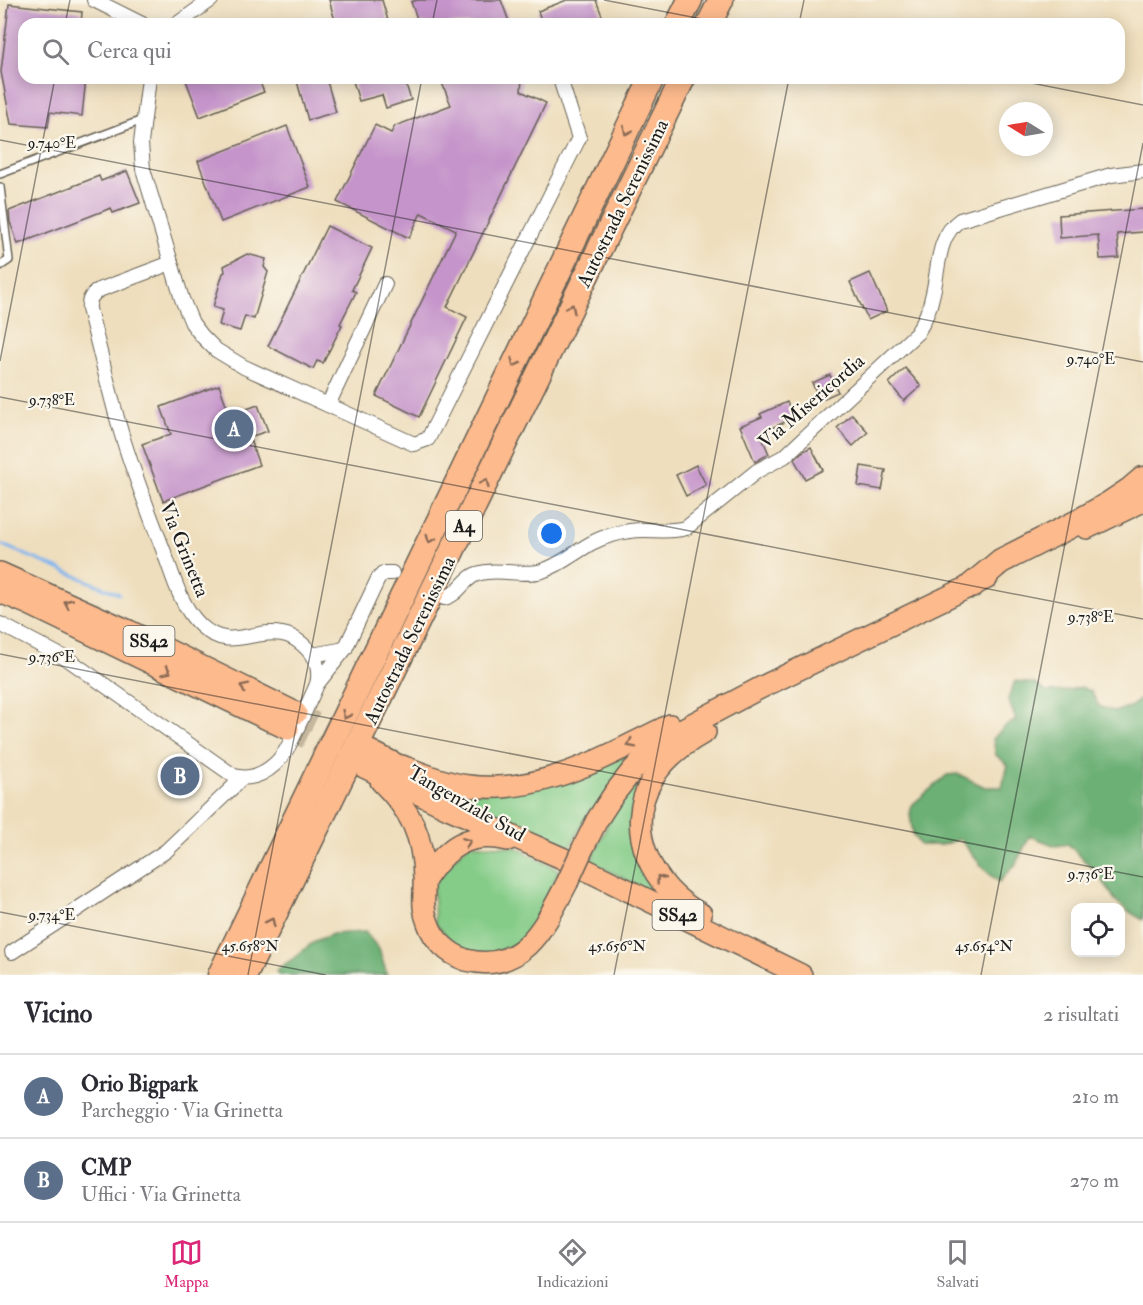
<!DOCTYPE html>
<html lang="it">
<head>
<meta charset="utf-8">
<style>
	:root { --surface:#fff; --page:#f2f2f3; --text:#2b2b33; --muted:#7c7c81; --line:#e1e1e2; --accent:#db2777 }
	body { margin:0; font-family:"IM FELL Double Pica",serif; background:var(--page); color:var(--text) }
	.controls { position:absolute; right:18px; bottom:18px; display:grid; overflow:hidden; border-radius:12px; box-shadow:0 3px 15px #0003 }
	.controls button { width:54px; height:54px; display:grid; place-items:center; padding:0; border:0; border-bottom:2px solid var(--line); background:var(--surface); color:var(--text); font:30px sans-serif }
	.compass { position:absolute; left:999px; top:102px; width:54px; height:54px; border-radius:50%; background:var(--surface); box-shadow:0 3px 15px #0003; rotate:281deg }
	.you { position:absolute; left:552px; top:534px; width:21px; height:21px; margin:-15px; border:4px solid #fff; border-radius:50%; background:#1a73e8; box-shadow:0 0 0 9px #1a73e833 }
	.badge { display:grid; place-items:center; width:39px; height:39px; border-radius:50%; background:var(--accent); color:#fff; font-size:20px; font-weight:700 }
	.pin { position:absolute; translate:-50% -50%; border:3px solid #fff; box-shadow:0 2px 6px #0006 }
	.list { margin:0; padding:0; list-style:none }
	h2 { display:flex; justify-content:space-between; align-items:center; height:78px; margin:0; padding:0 24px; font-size:26px }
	h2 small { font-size:20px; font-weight:400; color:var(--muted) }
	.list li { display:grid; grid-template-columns:39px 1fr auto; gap:18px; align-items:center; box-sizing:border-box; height:84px; padding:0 24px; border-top:2px solid var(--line) }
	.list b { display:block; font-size:22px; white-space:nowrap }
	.list p { margin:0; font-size:20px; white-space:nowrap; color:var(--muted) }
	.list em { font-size:20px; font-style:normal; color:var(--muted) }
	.icon { flex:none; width:33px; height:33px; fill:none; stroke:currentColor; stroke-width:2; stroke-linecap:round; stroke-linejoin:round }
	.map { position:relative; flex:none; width:1143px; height:975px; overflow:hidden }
	.search { position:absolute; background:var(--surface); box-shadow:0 3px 15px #0003; left:18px; right:18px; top:18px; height:66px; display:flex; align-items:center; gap:15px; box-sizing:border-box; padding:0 21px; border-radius:18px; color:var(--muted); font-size:22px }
	.sheet { height:246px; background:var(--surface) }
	nav { display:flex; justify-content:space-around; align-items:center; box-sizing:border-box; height:84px; border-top:2px solid var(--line); background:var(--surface); font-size:16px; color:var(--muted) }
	nav a { display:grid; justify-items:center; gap:3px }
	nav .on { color:var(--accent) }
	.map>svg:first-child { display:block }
</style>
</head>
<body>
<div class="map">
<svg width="1143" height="975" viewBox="0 0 1143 975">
	<rect width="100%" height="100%" fill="#fbf7ec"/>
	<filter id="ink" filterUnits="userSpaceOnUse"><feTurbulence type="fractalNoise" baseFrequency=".0167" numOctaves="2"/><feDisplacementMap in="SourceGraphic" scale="12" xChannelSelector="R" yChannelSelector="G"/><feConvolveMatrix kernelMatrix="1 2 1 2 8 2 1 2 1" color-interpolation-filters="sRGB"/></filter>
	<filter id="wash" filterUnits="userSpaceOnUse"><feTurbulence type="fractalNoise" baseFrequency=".008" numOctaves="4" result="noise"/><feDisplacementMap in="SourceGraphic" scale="24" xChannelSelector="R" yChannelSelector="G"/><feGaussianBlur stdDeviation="1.35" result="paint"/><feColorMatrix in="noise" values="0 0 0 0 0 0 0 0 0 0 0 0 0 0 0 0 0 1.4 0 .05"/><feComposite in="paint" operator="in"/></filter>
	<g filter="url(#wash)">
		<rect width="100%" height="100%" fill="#eedebd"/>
		<g fill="#85cc88" stroke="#507452" stroke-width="1.5">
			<polygon points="644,746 593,810 590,810 568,851 454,793"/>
			<polygon points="648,765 636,812 670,902 591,862 610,819 608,818"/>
			<polygon points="469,844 515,847 559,870 539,916 525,940 487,956 458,948 435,923 433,880"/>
		</g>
		<g fill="#6cb074" stroke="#446648" stroke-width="1.5">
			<polygon points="1015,681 1035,684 1047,692 1064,691 1081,687 1091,691 1099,706 1114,712 1132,706 1143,697 1143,920 1128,911 1115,900 1105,884 1091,867 1068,844 1056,846 1030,836 1015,865 999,882 984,869 960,839 941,845 920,845 913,835 910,814 912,805 947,775 958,774 985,787 1002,787 1008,765 996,755 993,739 1003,728 1016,720 1008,699"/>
			<polygon points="365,932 379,949 387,975 278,975 276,970 294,958 315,941 333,934"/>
		</g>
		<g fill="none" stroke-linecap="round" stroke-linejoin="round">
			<polyline stroke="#80b5ee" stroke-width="3" points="0,544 119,594"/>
		</g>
		<g id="blocks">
			<g fill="#c594ca">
				<polygon points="329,0 382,0 389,24 336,24"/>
				<polygon points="417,0 501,0 510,24 419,24 411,2"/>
				<polygon points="567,0 596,0 604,21 597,24 542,24 538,11"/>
				<polygon points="9,4 82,12 81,24 24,24 24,78 86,78 82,116 50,112 48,127 11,124 1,72"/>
				<polygon points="185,78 258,78 264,92 200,117"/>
				<polygon points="296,78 326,78 336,112 308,120"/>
				<polygon points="352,78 404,78 411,100 386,108 382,95 359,101"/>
				<polygon points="440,78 522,78 521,91 546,103 447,307 467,317 419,417 376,396 456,230 421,213 409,238 337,202 375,125 391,133 395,126 451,105"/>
				<polygon points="287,126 310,187 221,222 198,161"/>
				<polygon points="127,171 140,203 113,213 111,208 18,244 10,222 9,211 99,176 101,181"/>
				<polygon points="1143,209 1143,232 1117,234 1119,258 1100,259 1098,235 1060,238 1059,215"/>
				<polygon points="327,226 372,248 352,290 356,292 340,324 342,325 323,363 317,361 313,369 268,346"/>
				<polygon points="247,254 266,259 264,267 268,272 254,319 245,316 240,331 219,325 223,310 213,307 223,273 225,272 224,266"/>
				<polygon points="870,273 887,311 868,320 850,282"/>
				<polygon points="905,368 921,386 904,401 889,383"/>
				<polygon points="830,375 838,392 820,400 812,383"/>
				<polygon points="219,385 230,415 258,405 268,431 249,437 259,465 163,501 142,444 171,434 161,407"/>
				<polygon points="787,402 794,418 760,433 769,454 755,462 740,426 762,417 760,414"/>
				<polygon points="852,414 868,432 853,446 837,428"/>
				<polygon points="811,447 823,470 805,479 794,459 802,452"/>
				<polygon points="696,465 706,485 686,496 676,475"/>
				<polygon points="861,466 886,470 882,490 858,486"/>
			</g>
		</g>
	</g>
	<g filter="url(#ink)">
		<use href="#blocks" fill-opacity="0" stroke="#666054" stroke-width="1.5"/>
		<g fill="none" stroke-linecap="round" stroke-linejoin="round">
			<g stroke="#c4b79d" stroke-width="21" stroke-dasharray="21 10" stroke-linecap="butt">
				<polyline points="296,713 350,741"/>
				<polyline points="288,729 344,757"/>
			</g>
			<g stroke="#666054" stroke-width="10">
				<g id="service">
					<polyline points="0,174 145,119"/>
					<polyline points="0,187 9,260 0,266"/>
				</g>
			</g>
			<g stroke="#666054" stroke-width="16">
				<g id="minor">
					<polyline points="94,0 142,24"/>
					<polyline points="177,24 211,0"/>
					<polyline points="149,78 141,143 143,169 182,299 192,323 202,336 216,350 244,367 328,405 385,284"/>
					<polyline points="328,405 414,444 428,439 579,138 561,82"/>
					<path d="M444 598C458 596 464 578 477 574 498 567 522 577 542 571 567 563 586 541 612 535 622 532 634 530 644 530 658 530 672 532 686 528L757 471 785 456 917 333C925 321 930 308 933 293 939 268 937 236 960 220L1111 175 1143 171"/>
					<path d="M0 624 69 660 234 776C249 780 263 775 275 764 290 750 297 727 306 709 309 701 314 692 317 684 319 677 318 668 316 662 313 655 308 649 302 644 296 639 290 635 282 634 252 628 229 653 200 625 181 607 173 576 164 552 149 513 133 472 121 432 109 391 100 350 89 309 88 300 92 294 99 290L171 263"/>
					<polyline points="345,649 378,579 384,573 392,573"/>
					<polyline points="312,655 345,649 318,683"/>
					<polyline points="12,952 166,851 233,787 241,778"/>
				</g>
			</g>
			<g stroke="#666054" stroke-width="24">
				<g id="trunk">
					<polyline points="1087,528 1143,501"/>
					<polyline points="0,573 129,631 296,713"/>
					<polyline points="0,592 29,604 288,729"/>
					<polyline points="370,751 413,773"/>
					<path d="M402 766C423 774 445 783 468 786 543 795 605 756 670 725"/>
					<polyline points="364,767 448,808 562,858 801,975"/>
					<path d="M381 781C411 811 423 835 424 878 425 895 421 906 428 923 434 941 449 954 466 960 524 975 546 923 567 883"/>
					<polyline points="583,848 597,820 614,794 632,771 650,752 677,732 760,688 987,578"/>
					<path d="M425 880C447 847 467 831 508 840"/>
					<path d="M701 914C652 889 622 829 653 778 665 758 685 743 705 732"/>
				</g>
			</g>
			<g stroke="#666054" stroke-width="27">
				<g id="motorway">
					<polyline points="678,24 690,0"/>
					<polyline points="709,24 721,0"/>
					<polyline points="971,586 1001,561 1078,522 1109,504 1130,490 1143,479"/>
					<polyline points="220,975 652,78"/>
					<polyline points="245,975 683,78"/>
				</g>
			</g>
			<use href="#service" stroke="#fff" stroke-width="7"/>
			<use href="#minor" stroke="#fff" stroke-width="14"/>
			<use href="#trunk" stroke="#fcba8d" stroke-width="21"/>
			<use href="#motorway" stroke="#fcba8d" stroke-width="24"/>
			<g stroke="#666054" stroke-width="24" stroke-linecap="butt">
				<polyline id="trunk-bridge" points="567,883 583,848"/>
			</g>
			<use href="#trunk-bridge" stroke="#fcba8d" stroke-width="21"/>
		</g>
		<defs><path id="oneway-chevron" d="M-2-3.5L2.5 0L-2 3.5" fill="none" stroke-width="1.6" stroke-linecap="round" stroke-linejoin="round" transform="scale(1.5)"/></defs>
		<g stroke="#8c6b54">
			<use href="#oneway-chevron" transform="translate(627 131) rotate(116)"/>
			<use href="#oneway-chevron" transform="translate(571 308) rotate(-64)"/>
			<use href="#oneway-chevron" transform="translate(515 363) rotate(116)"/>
			<use href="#oneway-chevron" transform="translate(485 483) rotate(-64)"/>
			<use href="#oneway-chevron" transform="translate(430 539) rotate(116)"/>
			<use href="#oneway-chevron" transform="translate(68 603) rotate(-155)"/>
			<use href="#oneway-chevron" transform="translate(167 671) rotate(26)"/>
			<use href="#oneway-chevron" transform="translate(244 687) rotate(-154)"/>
			<use href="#oneway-chevron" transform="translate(346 715) rotate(116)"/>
			<use href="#oneway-chevron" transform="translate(631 744) rotate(153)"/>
			<use href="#oneway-chevron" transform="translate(467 842) rotate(-21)"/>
			<use href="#oneway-chevron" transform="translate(660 879) rotate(-127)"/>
			<use href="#oneway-chevron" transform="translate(271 922) rotate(-64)"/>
		</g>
	</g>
	<path fill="none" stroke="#1c1c1c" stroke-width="1.5" stroke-opacity="0.45" d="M604 0 728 24M65 24 70 0M432 24 437 0M799 24 804 0M1006 78 1143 105M0 140 1143 362M0 361 55 78M0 397 1143 619M0 654 1143 877M0 912 326 975M248 975 422 78M614 975 789 78M981 975 1143 143"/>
	<g text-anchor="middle" stroke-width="4.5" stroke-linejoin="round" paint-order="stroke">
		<g fill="#fbf7ec" stroke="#5f5e5a" stroke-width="1.5">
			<rect x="446" y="511" width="36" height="30" rx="4.5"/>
			<rect x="123.5" y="626" width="51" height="30" rx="4.5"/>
			<rect x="652.5" y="900" width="51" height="30" rx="4.5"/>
		</g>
		<g font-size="18" font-weight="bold" fill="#1c1c1c">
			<text x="464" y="532">A4</text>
			<text x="149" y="647">SS42</text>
			<text x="678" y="921">SS42</text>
		</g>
		<g font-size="20" fill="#1c1c1c" stroke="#fbf7ec">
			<text transform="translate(622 203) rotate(-64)" y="7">Autostrada Serenissima</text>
			<text transform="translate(811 401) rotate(-41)" y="7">Via Misericordia</text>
			<text transform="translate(185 549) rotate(68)" y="7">Via Grinetta</text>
			<text transform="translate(409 640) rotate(-64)" y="7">Autostrada Serenissima</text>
			<text transform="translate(467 803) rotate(30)" y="7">Tangenziale Sud</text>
		</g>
	</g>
	<g font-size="15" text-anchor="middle" fill="#1c1c1c" stroke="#fbf7ec" stroke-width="4.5" stroke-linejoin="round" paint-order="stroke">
		<text x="52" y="148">9.740°E</text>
		<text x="1091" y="364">9.740°E</text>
		<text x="52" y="405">9.738°E</text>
		<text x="1091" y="622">9.738°E</text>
		<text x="52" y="662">9.736°E</text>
		<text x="1091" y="879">9.736°E</text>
		<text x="52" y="920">9.734°E</text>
		<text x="250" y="951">45.658°N</text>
		<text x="617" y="951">45.656°N</text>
		<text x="984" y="951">45.654°N</text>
	</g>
</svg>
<div class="controls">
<button><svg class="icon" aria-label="locate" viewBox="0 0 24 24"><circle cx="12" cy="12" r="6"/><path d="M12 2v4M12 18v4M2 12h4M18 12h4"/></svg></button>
</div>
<svg class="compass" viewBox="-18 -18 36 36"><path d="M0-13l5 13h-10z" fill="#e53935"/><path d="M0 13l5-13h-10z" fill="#7c7c81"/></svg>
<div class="you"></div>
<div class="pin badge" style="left:234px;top:429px;background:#5c6f8a">A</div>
<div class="pin badge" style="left:180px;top:776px;background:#5c6f8a">B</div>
<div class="search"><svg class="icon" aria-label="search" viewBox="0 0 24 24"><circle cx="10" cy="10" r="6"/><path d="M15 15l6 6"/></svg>Cerca qui</div>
</div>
<section class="sheet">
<h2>Vicino<small>2 risultati</small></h2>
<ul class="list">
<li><span class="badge" style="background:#5c6f8a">A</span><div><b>Orio Bigpark</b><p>Parcheggio · Via Grinetta</p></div><em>210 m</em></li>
<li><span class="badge" style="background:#5c6f8a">B</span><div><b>CMP</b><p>Uffici · Via Grinetta</p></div><em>270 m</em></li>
</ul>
</section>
<nav>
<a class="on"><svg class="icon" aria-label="map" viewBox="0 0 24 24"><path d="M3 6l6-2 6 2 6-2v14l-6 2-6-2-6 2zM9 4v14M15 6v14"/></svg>Mappa</a>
<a><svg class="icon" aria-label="directions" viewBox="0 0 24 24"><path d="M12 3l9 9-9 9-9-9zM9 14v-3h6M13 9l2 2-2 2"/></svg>Indicazioni</a>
<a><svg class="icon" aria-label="saved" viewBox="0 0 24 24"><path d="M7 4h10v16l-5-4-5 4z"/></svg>Salvati</a>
</nav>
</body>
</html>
